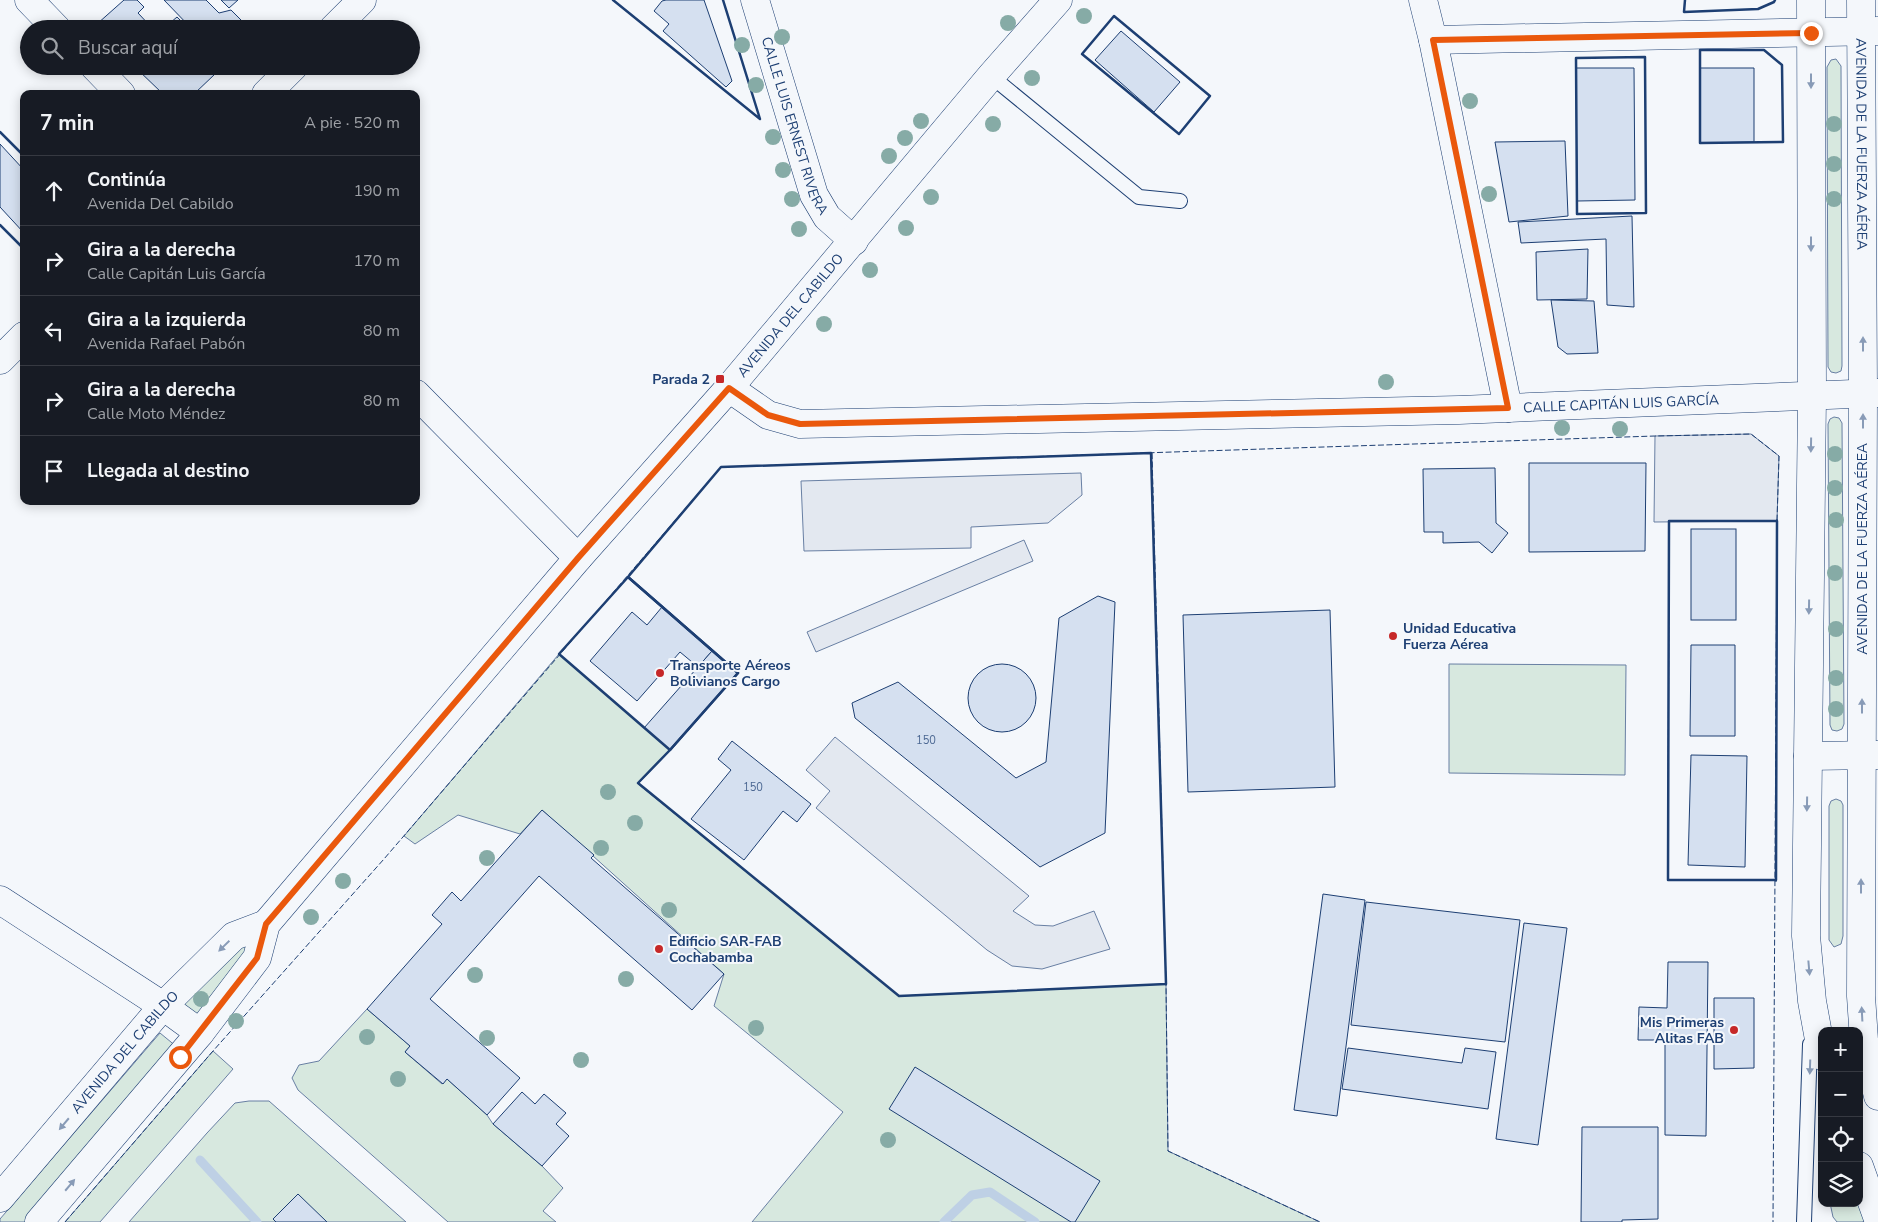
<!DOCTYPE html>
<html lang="es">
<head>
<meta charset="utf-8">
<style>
	:root { --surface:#171b24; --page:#20242c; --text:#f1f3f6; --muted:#9ea1a6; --line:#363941 }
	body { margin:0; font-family:"Nunito Sans",sans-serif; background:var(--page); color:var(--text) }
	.controls { position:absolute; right:15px; bottom:15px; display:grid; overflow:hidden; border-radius:10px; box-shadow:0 2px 12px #0003 }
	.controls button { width:45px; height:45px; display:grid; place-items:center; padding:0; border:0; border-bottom:1px solid var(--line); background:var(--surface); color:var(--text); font:25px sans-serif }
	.stop { position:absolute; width:15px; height:15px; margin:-11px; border:4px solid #ea580c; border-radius:50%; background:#fff }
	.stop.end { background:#ea580c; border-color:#fff; box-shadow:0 1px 5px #0008 }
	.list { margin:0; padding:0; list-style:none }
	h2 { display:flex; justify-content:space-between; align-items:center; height:65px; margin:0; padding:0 20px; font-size:21px }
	h2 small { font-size:16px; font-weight:400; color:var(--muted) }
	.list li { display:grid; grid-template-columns:32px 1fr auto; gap:15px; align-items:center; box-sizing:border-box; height:70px; padding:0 20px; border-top:1px solid var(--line) }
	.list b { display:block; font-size:19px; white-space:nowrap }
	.list p { margin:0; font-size:16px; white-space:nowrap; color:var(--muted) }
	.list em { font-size:16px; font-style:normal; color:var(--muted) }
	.icon { flex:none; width:28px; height:28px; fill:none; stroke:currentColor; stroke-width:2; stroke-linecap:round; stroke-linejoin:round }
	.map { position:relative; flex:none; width:1878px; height:1222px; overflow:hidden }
	.search { position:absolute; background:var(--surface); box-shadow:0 2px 12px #0003; left:20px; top:20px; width:400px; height:55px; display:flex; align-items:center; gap:12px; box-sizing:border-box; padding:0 18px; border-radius:28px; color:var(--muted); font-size:19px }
	.panel { position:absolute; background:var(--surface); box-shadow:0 2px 12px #0003; left:20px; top:90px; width:400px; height:415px; border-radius:10px }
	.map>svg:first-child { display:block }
</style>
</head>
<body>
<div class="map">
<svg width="1878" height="1222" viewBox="0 0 1878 1222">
	<rect width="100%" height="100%" fill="#f4f7fb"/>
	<g fill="#d7e8df" stroke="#687fa3">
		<polygon points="1836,59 1841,66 1842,366 1841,371 1836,373 1831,372 1828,367 1827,67 1831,60"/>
		<polygon points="1834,417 1839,418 1842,423 1844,724 1842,729 1837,731 1832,730 1830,725 1828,424 1830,419"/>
		<polygon points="559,654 670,750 638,784 899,996 1166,984 1168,1151 1320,1222 752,1222 843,1112 714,1006 724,974 542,810 520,834 458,815 415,844 404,836"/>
		<polygon points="1449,664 1626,665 1625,775 1449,773"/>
		<polygon points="1836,799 1841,801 1843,805 1843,936 1841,944 1834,947 1829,940 1829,806 1831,801"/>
		<polygon points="248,944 248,952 199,1021 181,1008 242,945"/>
		<polygon points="367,1009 410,1046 405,1052 442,1084 447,1079 487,1115 493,1124 542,1166 563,1188 543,1211 556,1222 448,1222 298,1090 292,1078 299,1065 319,1061"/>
		<polygon points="160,1033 177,1047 26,1222 0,1222 0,1219"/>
		<polygon points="213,1051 233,1069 100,1222 65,1222"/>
		<polygon points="249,1101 269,1101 406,1222 129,1222 207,1133 235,1103"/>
		<polygon points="1830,1203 1858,1203 1864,1220 1863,1222 1837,1222 1833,1217"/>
	</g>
	<g fill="#e3e8f0" stroke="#687fa3">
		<polygon points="1751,434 1779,456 1777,521 1654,522 1655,436"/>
		<polygon points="1081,473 1082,495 1048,523 971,527 971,548 804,551 801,481"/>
		<polygon points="1024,540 1033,561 816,652 807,632"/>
		<polygon points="835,737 1029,896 1013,911 1035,925 1053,926 1094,911 1110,949 1042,969 1012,966 987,950 816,808 830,791 806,770"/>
	</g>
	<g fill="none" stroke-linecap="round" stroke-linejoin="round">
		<g stroke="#bed0e5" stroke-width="9">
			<polyline points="200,1160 257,1222"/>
			<polyline points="944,1222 972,1195 990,1192 1035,1222"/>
		</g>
	</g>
	<g fill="#d5e0f0" stroke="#1d3f73">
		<polygon points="124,0 137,0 144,7 138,13 153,29 101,29 97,24"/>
		<polygon points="164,0 206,0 219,13 231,10 250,29 192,29"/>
		<polygon points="221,0 238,0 229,8"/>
		<polygon points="666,0 704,0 732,81 726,87 663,31 669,24 654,11 662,1"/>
		<polygon points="177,17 189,29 163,29"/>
		<polygon points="1121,31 1180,82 1154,112 1095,60"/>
		<polygon points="138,66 214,66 211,70 215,74 194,94 163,94 136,68"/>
		<polygon points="1576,68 1634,68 1635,200 1577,201"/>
		<polygon points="1700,68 1754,68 1754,142 1700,143"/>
		<polygon points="1565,141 1568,216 1509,222 1495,142"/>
		<polygon points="0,144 24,170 24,233 0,207"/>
		<polygon points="1632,216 1634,307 1607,305 1606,239 1521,243 1518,222"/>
		<polygon points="1588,249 1587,299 1537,300 1536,252"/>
		<polygon points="1551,300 1594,301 1598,353 1567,354 1558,347"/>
		<polygon points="1529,463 1646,463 1645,551 1529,552"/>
		<polygon points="1495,468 1496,523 1508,533 1492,553 1479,542 1443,543 1443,532 1424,532 1423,469"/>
		<rect x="1691" y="529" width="45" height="91"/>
		<polygon points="1098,596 1115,602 1105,833 1040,867 855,718 852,703 898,682 1016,778 1046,762 1059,618"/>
		<polygon points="662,607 712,651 698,667 680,652 637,701 590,661 632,612 647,625"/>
		<polygon points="1330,610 1335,787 1188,792 1183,615"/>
		<polygon points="1691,645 1735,645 1735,736 1690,736"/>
		<polygon points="712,651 738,673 670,750 644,728"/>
		<circle cx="1002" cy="698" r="34"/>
		<polygon points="732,741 811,804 797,822 783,811 744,860 691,819 731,770 718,759"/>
		<polygon points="1691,755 1747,756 1745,867 1688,865"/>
		<polygon points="542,810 594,855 591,858 724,974 692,1010 539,876 430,999 520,1078 487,1115 447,1079 443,1084 405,1052 410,1046 367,1009 442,924 432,915 452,892 461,901"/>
		<polygon points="1323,894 1365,900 1337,1116 1294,1110"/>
		<polygon points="1366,902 1520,920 1505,1042 1351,1025"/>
		<polygon points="1524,923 1567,928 1538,1145 1496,1139"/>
		<polygon points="1668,962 1708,962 1706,1136 1665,1135 1665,1040 1638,1040 1639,1007 1667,1008"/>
		<polygon points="1714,998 1754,998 1754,1068 1714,1069"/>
		<polygon points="1348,1048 1462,1063 1465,1048 1496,1052 1488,1109 1342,1089"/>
		<polygon points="915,1067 1100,1181 1075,1222 1071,1222 889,1109"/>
		<polygon points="522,1092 535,1104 544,1094 566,1113 556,1124 569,1136 542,1166 493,1124"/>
		<polygon points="1582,1127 1658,1127 1658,1219 1622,1220 1622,1222 1581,1222"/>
		<polygon points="298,1194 327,1222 276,1222 273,1219"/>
	</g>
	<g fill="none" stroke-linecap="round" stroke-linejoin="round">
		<g stroke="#1d3f73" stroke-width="16">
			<g id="lane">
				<polyline points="991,76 1139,197 1180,201"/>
				<polyline points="1804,1222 1810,1044"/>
			</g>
		</g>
		<g stroke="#1d3f73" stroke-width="29">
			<g id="street">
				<polyline points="29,0 57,29"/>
				<path id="s1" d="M755 0 814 195 827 217 854 241"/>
				<polyline points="1423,0 1433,40 1508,408"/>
				<polyline points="333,29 362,0"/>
				<polyline points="1433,40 1878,31"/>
				<polyline points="94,66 121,94"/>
				<polyline points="266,94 294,66"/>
				<polyline points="0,360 24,336"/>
				<path id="s2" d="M729 388 768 415 800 424 1459 410 1878 393"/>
				<polyline points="416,394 578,558"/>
				<polyline points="1808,756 1878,755"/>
				<polyline points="0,900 163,1006 200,1033"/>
				<path id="s3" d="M0 1198 163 1006 234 936 266 924"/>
				<path id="s4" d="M39 1222 200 1033 257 958 266 924 578 558 729 388 991 76 1058 0"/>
			</g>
		</g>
		<g stroke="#1d3f73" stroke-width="29">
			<g id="highway">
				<polyline points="1811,0 1812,396 1806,936 1812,1001 1822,1056"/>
				<path id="s5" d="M1861 0 1863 393 1861 996 1864 1040 1878 1096"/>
				<polyline points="1859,1166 1878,1219"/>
			</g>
		</g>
		<use href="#lane" stroke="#f4f7fb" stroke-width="14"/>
		<use href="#street" stroke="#f4f7fb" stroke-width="28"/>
		<use href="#highway" stroke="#f4f7fb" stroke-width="28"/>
		<g stroke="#1d3f73" stroke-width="1" stroke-dasharray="6 2.5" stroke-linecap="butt">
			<polyline points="1152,453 1166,984 1168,1151 1320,1222"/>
			<polyline points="1776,882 1776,880 1668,880 1669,521 1777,521 1777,519"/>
			<polyline points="65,1222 213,1051 384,859 721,467 1655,436 1751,434 1779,456 1777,521 1773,1222"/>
		</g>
		<g stroke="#1d3f73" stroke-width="2.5">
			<polyline points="613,0 760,119 723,0"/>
			<polyline points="1685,0 1684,12 1758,9 1774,2 1775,0"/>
			<polygon points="1114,16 1210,96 1179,134 1082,54"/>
			<polygon points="1700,50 1764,50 1782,65 1783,142 1700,143"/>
			<polygon points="1645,57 1646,213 1577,214 1576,58"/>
			<polyline points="0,132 24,156"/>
			<polyline points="0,225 24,249"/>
			<polygon points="1151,453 1166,984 899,996 638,783 670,750 738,673 628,577 721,467"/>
			<polygon points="1669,521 1777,521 1776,880 1668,880"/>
			<polygon points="628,577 738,673 670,750 559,654"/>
		</g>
	</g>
	<g fill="#86aba6">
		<circle cx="1084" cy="16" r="8"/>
		<circle cx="1008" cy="23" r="8"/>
		<circle cx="782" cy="37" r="8"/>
		<circle cx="742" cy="45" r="8"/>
		<circle cx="1032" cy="78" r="8"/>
		<circle cx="756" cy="85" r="8"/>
		<circle cx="1470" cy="101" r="8"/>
		<circle cx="921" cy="121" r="8"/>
		<circle cx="993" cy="124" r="8"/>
		<circle cx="1834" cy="124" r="8"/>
		<circle cx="773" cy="137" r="8"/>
		<circle cx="905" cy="138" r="8"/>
		<circle cx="889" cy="156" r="8"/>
		<circle cx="1834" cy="164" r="8"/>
		<circle cx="783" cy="170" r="8"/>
		<circle cx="1489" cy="194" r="8"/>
		<circle cx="931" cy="197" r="8"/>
		<circle cx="792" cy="199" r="8"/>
		<circle cx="1834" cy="199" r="8"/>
		<circle cx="906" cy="228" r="8"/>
		<circle cx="799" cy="229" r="8"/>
		<circle cx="870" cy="270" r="8"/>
		<circle cx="824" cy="324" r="8"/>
		<circle cx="1386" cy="382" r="8"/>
		<circle cx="1562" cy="428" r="8"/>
		<circle cx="1620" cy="429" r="8"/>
		<circle cx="1835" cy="454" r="8"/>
		<circle cx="1835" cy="488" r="8"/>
		<circle cx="1836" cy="520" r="8"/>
		<circle cx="1835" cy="573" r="8"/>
		<circle cx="1836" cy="629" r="8"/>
		<circle cx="1836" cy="678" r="8"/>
		<circle cx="1836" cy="709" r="8"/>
		<circle cx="608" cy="792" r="8"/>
		<circle cx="635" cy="823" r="8"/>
		<circle cx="601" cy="848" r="8"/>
		<circle cx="487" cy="858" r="8"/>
		<circle cx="343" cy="881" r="8"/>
		<circle cx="669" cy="910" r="8"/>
		<circle cx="311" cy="917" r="8"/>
		<circle cx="475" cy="975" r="8"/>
		<circle cx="626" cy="979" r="8"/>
		<circle cx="201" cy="999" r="8"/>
		<circle cx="236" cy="1021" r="8"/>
		<circle cx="756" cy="1028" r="8"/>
		<circle cx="367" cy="1037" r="8"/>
		<circle cx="487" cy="1038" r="8"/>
		<circle cx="581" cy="1060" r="8"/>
		<circle cx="398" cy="1079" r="8"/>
		<circle cx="888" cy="1140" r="8"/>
	</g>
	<defs><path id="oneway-solid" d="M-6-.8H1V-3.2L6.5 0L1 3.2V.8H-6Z" transform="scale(1.25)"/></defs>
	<g fill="#889bb7">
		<use href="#oneway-solid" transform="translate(1811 81) rotate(90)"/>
		<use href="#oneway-solid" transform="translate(1811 244) rotate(90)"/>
		<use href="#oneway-solid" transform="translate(1863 344) rotate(-90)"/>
		<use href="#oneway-solid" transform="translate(1863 421) rotate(-90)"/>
		<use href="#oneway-solid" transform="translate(1811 445) rotate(91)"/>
		<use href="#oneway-solid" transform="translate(1809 607) rotate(91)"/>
		<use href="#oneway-solid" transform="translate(1862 706) rotate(-90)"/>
		<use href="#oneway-solid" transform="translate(1807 804) rotate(91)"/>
		<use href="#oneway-solid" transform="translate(1861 886) rotate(-90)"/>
		<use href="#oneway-solid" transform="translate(224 946) rotate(136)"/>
		<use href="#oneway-solid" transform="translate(1809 968) rotate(85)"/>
		<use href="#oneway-solid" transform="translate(1862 1014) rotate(-93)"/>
		<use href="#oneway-solid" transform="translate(1810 1067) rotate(92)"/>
		<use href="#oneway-solid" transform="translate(64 1124) rotate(130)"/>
		<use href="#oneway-solid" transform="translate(70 1185) rotate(-50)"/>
	</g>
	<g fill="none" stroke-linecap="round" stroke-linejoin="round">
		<polyline stroke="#ea580c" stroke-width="6" points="180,1057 257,958 266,924 578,558 729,388 768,415 800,424 1508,408 1433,40 1811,33"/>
	</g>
	<g fill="#c62828" stroke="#f4f7fb" stroke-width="2">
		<rect x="715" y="374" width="10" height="10" rx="2.5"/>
		<circle cx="1393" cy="636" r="5"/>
		<circle cx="660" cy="673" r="5"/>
		<circle cx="659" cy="949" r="5"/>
		<circle cx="1734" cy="1030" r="5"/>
	</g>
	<g text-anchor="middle" stroke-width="4" stroke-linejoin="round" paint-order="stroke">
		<g font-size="11" fill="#4b6792">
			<text x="926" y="744">150</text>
			<text x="753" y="791">150</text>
		</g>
		<g font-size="14" fill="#1d3f73" stroke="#f4f7fb">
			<text dy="5" stroke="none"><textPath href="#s1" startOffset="132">CALLE LUIS ERNEST RIVERA</textPath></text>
			<text dy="5" stroke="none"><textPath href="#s5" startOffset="144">AVENIDA DE LA FUERZA AÉREA</textPath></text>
			<text dy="5" stroke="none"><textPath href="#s4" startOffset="1181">AVENIDA DEL CABILDO</textPath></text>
			<text dy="5" stroke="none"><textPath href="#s2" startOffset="902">CALLE CAPITÁN LUIS GARCÍA</textPath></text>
			<text transform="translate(1862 549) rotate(-90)" y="5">AVENIDA DE LA FUERZA AÉREA</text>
			<text dy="5" stroke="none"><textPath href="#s3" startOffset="192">AVENIDA DEL CABILDO</textPath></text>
		</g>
		<g font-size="14" font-weight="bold" fill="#1d3f73" stroke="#f4f7fb" text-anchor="start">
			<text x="710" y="384" text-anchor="end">Parada 2</text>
			<text x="1403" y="633">Unidad Educativa<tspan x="1403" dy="16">Fuerza Aérea</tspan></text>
			<text x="670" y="670">Transporte Aéreos<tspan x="670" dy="16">Bolivianos Cargo</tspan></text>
			<text x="669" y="946">Edificio SAR-FAB<tspan x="669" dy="16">Cochabamba</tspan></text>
			<text x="1724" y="1027" text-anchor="end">Mis Primeras<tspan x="1724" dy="16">Alitas FAB</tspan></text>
		</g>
	</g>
</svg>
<div class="controls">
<button>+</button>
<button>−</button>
<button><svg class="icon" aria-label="locate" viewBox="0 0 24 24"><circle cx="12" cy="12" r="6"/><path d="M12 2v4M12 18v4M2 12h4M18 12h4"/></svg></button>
<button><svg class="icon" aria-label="layers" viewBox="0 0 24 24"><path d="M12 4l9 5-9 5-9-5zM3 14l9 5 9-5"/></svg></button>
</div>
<div class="stop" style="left:180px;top:1057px"></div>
<div class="stop end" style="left:1811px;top:33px"></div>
<div class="search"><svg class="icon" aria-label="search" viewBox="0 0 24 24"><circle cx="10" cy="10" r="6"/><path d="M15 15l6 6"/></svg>Buscar aquí</div>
<section class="panel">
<h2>7 min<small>A pie · 520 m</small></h2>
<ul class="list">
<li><svg class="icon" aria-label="ahead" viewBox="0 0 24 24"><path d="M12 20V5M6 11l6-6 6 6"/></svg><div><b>Continúa</b><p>Avenida Del Cabildo</p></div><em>190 m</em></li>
<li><svg class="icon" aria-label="right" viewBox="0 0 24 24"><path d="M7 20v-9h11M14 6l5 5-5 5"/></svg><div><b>Gira a la derecha</b><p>Calle Capitán Luis García</p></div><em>170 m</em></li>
<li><svg class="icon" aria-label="left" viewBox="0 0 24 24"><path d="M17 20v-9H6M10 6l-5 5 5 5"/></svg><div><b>Gira a la izquierda</b><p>Avenida Rafael Pabón</p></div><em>80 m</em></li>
<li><svg class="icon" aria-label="right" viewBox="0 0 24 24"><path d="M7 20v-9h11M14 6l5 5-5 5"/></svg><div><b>Gira a la derecha</b><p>Calle Moto Méndez</p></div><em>80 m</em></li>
<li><svg class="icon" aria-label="arrive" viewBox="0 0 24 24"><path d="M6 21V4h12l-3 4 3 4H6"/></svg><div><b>Llegada al destino</b></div></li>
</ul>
</section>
</div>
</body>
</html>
